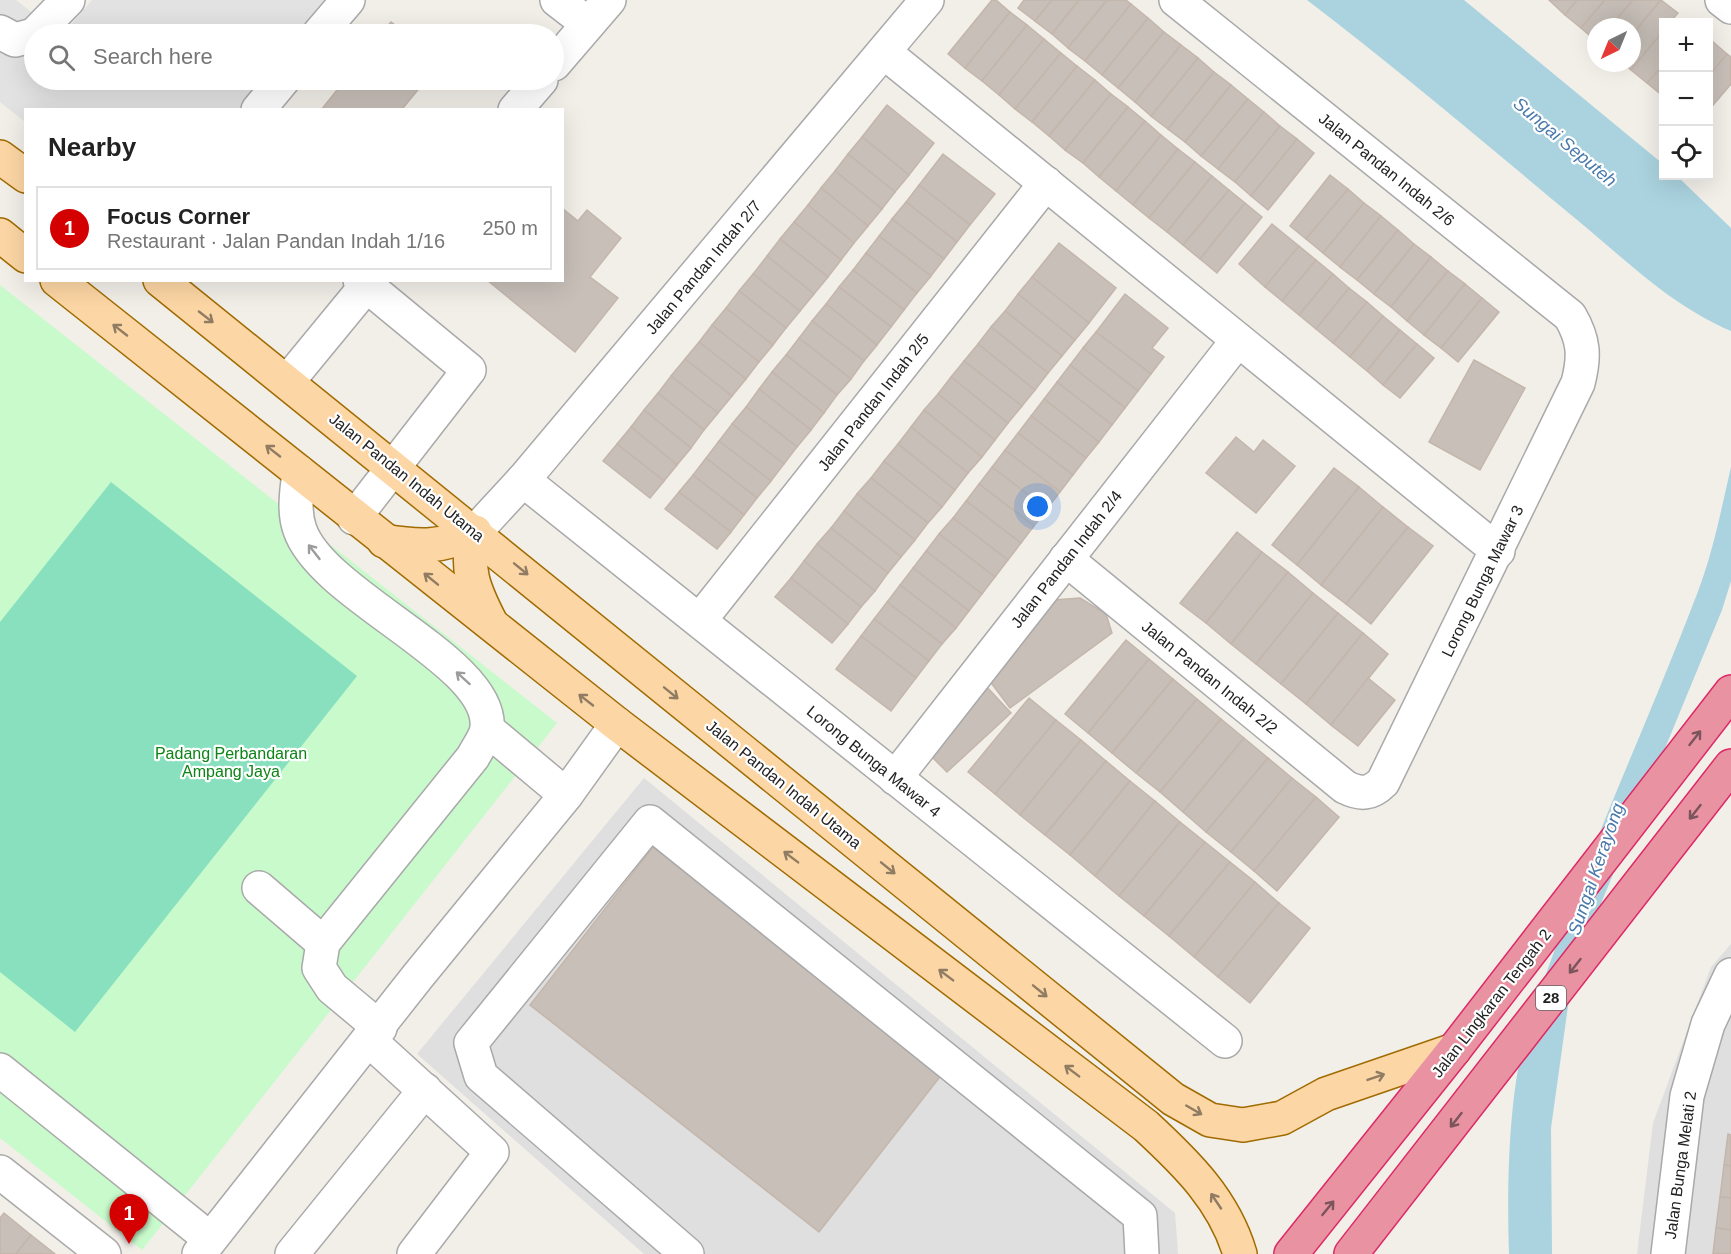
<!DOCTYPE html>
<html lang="en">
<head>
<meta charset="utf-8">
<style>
	:root { --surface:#fff; --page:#f6f6f6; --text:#222; --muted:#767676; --line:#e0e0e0; --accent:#d40000 }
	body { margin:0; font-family:Helvetica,sans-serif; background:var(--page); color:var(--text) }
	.controls { position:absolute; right:18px; top:18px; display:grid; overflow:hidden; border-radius:0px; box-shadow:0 6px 24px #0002 }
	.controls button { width:54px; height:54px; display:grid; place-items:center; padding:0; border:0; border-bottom:2px solid var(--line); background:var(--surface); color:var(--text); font:30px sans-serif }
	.compass { position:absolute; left:1587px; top:18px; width:54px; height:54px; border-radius:50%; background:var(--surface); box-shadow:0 6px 24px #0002; rotate:223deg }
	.you { position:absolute; left:1038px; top:507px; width:21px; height:21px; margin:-15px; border:4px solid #fff; border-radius:50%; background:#1a73e8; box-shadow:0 0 0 9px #1a73e833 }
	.badge { display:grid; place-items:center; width:39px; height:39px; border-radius:50%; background:var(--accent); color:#fff; font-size:20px; font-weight:700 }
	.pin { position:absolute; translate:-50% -50px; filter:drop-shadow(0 2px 3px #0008) }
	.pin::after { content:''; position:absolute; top:32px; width:21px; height:18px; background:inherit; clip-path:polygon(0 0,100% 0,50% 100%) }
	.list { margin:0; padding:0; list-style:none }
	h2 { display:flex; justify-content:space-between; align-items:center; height:78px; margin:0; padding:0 24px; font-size:26px }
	h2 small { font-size:20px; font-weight:400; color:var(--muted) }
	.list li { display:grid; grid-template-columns:39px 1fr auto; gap:18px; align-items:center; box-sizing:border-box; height:84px; margin:0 12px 12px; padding:0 12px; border:2px solid var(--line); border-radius:0px }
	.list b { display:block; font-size:22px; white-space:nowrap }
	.list p { margin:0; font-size:20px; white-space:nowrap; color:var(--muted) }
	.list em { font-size:20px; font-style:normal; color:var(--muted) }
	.icon { flex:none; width:33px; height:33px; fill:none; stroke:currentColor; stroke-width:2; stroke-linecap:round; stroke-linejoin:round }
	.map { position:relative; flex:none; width:1731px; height:1254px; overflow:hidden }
	.search { position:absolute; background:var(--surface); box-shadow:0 6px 24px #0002; left:24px; top:24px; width:540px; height:66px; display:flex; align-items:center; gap:15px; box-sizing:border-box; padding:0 21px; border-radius:33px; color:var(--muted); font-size:22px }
	.panel { position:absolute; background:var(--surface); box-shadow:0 6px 24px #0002; left:24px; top:108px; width:540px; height:174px; border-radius:0px }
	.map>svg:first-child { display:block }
</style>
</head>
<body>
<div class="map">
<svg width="1731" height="1254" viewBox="0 0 1731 1254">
	<rect width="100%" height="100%" fill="#f2efe9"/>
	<g fill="#e0dfdf">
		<polygon points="644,778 1175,1213 1178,1254 644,1254 417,1054"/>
		<polygon points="1731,944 1731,1254 1637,1254 1653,1123 1711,967"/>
	</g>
	<polygon fill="#c8facc" points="0,285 557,723 142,1250 0,1138"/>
	<polygon fill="#88e0be" points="111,482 357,676 75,1032 0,972 0,622"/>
	<g fill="#e2e2e2">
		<polygon points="0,0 16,0 59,34 34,34 34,80 265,80 241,109 26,110 25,122 0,102"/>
		<polygon points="92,0 328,0 301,34 63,34"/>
	</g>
	<g fill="#aad3df">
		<path d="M1307 0H1464L1663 164 1664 176H1677L1731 228V331C1670 305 1626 260 1576 219 1487 145 1399 70 1307 0Z"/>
		<path d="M1731 467V581L1722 610 1588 935 1570 992 1551 1128 1552 1254H1509C1507 1192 1508 1106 1523 1046 1533 1007 1548 969 1562 930 1603 817 1654 707 1697 594 1713 553 1721 510 1731 467Z"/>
	</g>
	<g fill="#c7bfb8" stroke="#c4b6ab" stroke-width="1.5">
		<polygon points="992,0 996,0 1010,12 965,68 948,54"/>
		<polygon points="1024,0 1052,0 1035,21 1018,8"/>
		<polygon points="1052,0 1079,0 1052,34 1035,21"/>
		<polygon points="1079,0 1107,0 1068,48 1052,34"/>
		<polygon points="1107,0 1126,0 1131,4 1085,61 1068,48"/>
		<polygon points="1549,0 1577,0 1565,15"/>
		<polygon points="1577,0 1605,0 1581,28 1565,15"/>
		<polygon points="1605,0 1633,0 1610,27 1596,27 1596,41 1581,28"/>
		<polygon points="1633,0 1661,0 1632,35 1632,27 1610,27"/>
		<polygon points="1661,0 1678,13 1670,22 1664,22 1664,30 1631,70 1623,63 1632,63 1632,35"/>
		<polygon points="1131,4 1148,18 1102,75 1085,61"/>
		<polygon points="1010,12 1027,25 982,81 965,68"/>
		<polygon points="1148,18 1164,32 1118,88 1102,75"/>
		<polygon points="391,22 407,34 381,34"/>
		<polygon points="1027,25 1044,39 999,95 982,81"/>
		<polygon points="1664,30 1664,64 1647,83 1631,70"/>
		<polygon points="1164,32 1181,45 1135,102 1118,88"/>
		<polygon points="1044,39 1061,53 1015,109 999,95"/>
		<polygon points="1711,40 1727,54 1708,77 1708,43"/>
		<polygon points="1181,45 1198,58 1151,116 1135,102"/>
		<polygon points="1061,53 1077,66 1032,122 1015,109"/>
		<polygon points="1727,54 1731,57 1731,84 1708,111 1708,77"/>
		<polygon points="1198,58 1214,72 1168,129 1151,116"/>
		<polygon points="1664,64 1664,97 1647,83"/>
		<polygon points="1077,66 1095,80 1049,136 1032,122"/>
		<polygon points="1214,72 1231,85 1185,142 1168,129"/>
		<polygon points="345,80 426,80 403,108 405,110 321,110"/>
		<polygon points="1095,80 1111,94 1065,150 1049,136"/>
		<polygon points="1231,85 1248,99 1201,156 1185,142"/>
		<polygon points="1111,94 1128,107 1083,163 1065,150"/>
		<polygon points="1248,99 1264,112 1218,169 1201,156"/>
		<polygon points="887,105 934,143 909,175 862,137"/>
		<polygon points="1128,107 1145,121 1099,177 1083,163"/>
		<polygon points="1264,112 1280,126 1235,182 1218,169"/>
		<polygon points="1145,121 1161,135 1116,191 1099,177"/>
		<polygon points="1280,126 1297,139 1251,196 1235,182"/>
		<polygon points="1161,135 1178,149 1133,205 1116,191"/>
		<polygon points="862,137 909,175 895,192 848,154"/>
		<polygon points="1297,139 1314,153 1268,210 1251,196"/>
		<polygon points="1178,149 1195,162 1149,218 1133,205"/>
		<polygon points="848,154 895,192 882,209 835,171"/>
		<polygon points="943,154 995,194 970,225 919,185"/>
		<polygon points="1195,162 1212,176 1167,232 1149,218"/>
		<polygon points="835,171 882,209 868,226 821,188"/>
		<polygon points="1330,175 1348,189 1306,239 1290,226"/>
		<polygon points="1212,176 1229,190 1183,245 1167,232"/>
		<polygon points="919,185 970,225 957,242 906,202"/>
		<polygon points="821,188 868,226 854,243 808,205"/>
		<polygon points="1348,189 1364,203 1323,253 1306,239"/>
		<polygon points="1229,190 1245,203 1200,259 1183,245"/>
		<polygon points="906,202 957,242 944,259 892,219"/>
		<polygon points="1245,203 1262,217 1217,273 1200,259"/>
		<polygon points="1364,203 1381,216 1340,267 1323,253"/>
		<polygon points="808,205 854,243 841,260 794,222"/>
		<polygon points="562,208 578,221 587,210 621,238 590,277 618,298 575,352 487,280 562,280"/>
		<polygon points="1381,216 1398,230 1357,280 1340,267"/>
		<polygon points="892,219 944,259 931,276 879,236"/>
		<polygon points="794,222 841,260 828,277 780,239"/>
		<polygon points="1272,224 1299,246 1265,287 1239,264"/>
		<polygon points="1398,230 1414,244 1374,294 1357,280"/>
		<polygon points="879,236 931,276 917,293 866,253"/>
		<polygon points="780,239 828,277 814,294 767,256"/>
		<polygon points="1059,243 1116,288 1089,323 1032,277"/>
		<polygon points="1414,244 1431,257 1391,307 1374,294"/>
		<polygon points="1299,246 1316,260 1282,301 1265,287"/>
		<polygon points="866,253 917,293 904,310 853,270"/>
		<polygon points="767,256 814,294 800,311 753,274"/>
		<polygon points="1431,257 1448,271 1407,321 1391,307"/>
		<polygon points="1316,260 1333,274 1299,315 1282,301"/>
		<polygon points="853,270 904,310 891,327 839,287"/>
		<polygon points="1448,271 1465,284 1424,335 1407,321"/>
		<polygon points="753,274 800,311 786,328 739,291"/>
		<polygon points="1333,274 1349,288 1316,329 1299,315"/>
		<polygon points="1032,277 1089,323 1075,340 1018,294"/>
		<polygon points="1465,284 1482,298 1441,348 1424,335"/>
		<polygon points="839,287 891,327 877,345 826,304"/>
		<polygon points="1349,288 1367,302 1333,343 1316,329"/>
		<polygon points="739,291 786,328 773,345 726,308"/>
		<polygon points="1018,294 1075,340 1062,356 1005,311"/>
		<polygon points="1125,294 1168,328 1152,348 1164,357 1151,374 1096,332"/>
		<polygon points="1482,298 1499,312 1458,362 1441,348"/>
		<polygon points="1367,302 1383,316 1350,357 1333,343"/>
		<polygon points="826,304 877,345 864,361 812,321"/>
		<polygon points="726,308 773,345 759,362 712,325"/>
		<polygon points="1005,311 1062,356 1048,373 991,327"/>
		<polygon points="1383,316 1400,330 1367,371 1350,357"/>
		<polygon points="812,321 864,361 851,379 799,338"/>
		<polygon points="712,325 759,362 746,379 699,342"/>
		<polygon points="991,327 1048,373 1035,390 978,344"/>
		<polygon points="1400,330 1417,344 1383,385 1367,371"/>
		<polygon points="1096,332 1151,374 1138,391 1083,348"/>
		<polygon points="799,338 851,379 837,395 786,355"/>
		<polygon points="699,342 746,379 732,396 685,359"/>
		<polygon points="978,344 1035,390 1022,406 964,361"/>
		<polygon points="1417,344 1434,358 1400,398 1383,385"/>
		<polygon points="1083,348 1138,391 1125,408 1070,365"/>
		<polygon points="786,355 837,395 824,413 772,372"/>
		<polygon points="685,359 732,396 718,413 671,376"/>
		<polygon points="1474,360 1525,388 1480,470 1429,442"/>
		<polygon points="964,361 1022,406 1008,423 951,377"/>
		<polygon points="1070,365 1125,408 1112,425 1057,382"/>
		<polygon points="772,372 824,413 811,430 759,389"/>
		<polygon points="671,376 718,413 704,430 658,393"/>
		<polygon points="951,377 1008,423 995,440 938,394"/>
		<polygon points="1057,382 1112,425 1099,442 1044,399"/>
		<polygon points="759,389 811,430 797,447 746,407"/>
		<polygon points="658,393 704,430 691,448 644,410"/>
		<polygon points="938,394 995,440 982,457 924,410"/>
		<polygon points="1044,399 1099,442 1086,458 1031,416"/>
		<polygon points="746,407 797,447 784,464 732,424"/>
		<polygon points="644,410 691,448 677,465 631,427"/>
		<polygon points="924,410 982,457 968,473 911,427"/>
		<polygon points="1031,416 1086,458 1073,475 1018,433"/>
		<polygon points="732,424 784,464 771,481 719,441"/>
		<polygon points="631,427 677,465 664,481 617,444"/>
		<polygon points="911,427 968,473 955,490 898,444"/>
		<polygon points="1018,433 1073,475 1060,492 1005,450"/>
		<polygon points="1236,437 1254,452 1263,440 1295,466 1256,513 1206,473"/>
		<polygon points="719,441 771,481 757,498 706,458"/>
		<polygon points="617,444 664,481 650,498 603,461"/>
		<polygon points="898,444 955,490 942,507 884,461"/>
		<polygon points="1005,450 1060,492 1047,509 992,467"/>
		<polygon points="706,458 757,498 744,515 693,475"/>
		<polygon points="884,461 942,507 928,523 871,478"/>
		<polygon points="992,467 1047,509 1034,526 979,484"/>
		<polygon points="1334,468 1359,487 1297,565 1272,545"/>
		<polygon points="693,475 744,515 731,532 679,492"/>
		<polygon points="871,478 928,523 915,540 857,494"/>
		<polygon points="979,484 1034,526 1021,543 966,501"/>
		<polygon points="1359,487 1383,507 1321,585 1297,565"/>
		<polygon points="679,492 731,532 717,549 665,509"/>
		<polygon points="857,494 915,540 901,557 844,511"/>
		<polygon points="966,501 1021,543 1008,560 953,518"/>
		<polygon points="1383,507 1408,527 1346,604 1321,585"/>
		<polygon points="844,511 901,557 888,573 831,528"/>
		<polygon points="953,518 1008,560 995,577 939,534"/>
		<polygon points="1408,527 1433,546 1371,624 1346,604"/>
		<polygon points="831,528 888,573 875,591 817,544"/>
		<polygon points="1237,532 1262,552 1206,623 1180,603"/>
		<polygon points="939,534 995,577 982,594 926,551"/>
		<polygon points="817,544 875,591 861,607 804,561"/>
		<polygon points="926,551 982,594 969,611 913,568"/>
		<polygon points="1262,552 1288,572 1231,644 1206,623"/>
		<polygon points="804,561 861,607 848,624 791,578"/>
		<polygon points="913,568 969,611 956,628 900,585"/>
		<polygon points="1288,572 1313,593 1256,664 1231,644"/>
		<polygon points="791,578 848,624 832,643 775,597"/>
		<polygon points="900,585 956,628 942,644 887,602"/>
		<polygon points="1313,593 1338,613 1281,684 1256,664"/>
		<polygon points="1080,598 1106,614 1112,633 1010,708 989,680 1004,667 996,655 1040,601"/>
		<polygon points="887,602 942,644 929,661 874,619"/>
		<polygon points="1338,613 1363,633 1306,704 1281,684"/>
		<polygon points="874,619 929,661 916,678 861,636"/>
		<polygon points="1363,633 1388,654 1331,725 1306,704"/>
		<polygon points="861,636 916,678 891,711 836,669"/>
		<polygon points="1126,640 1149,659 1088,733 1065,714"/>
		<polygon points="1149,659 1173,679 1112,753 1088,733"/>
		<polygon points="1368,678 1395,700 1358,746 1331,725"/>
		<polygon points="1173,679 1197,699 1136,773 1112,753"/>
		<polygon points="985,685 1011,713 947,772 929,754"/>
		<polygon points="1029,698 1056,720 995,794 968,772"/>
		<polygon points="1197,699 1221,719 1160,792 1136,773"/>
		<polygon points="1221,719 1244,738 1183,812 1160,792"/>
		<polygon points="1056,720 1081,740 1020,815 995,794"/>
		<polygon points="1244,738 1268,758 1206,832 1183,812"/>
		<polygon points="1081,740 1106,761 1045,835 1020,815"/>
		<polygon points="1268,758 1292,778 1231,852 1206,832"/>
		<polygon points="1106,761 1130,781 1070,855 1045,835"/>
		<polygon points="1292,778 1316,797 1254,871 1231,852"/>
		<polygon points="1130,781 1155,801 1095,876 1070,855"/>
		<polygon points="1316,797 1339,817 1277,891 1254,871"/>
		<polygon points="1155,801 1180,822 1119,896 1095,876"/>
		<polygon points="1180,822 1205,842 1144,916 1119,896"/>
		<polygon points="1205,842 1230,862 1169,936 1144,916"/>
		<polygon points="653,847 943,1073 819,1232 530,1005"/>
		<polygon points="1230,862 1255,882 1194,957 1169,936"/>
		<polygon points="1255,882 1279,903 1218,977 1194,957"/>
		<polygon points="1279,903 1310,928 1250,1003 1218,977"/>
		<polygon points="1728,1134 1731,1135 1731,1166 1724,1165"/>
		<polygon points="1724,1165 1731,1166 1731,1198 1720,1197"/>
		<polygon points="1720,1197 1731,1198 1731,1230 1716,1228"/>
		<polygon points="4,1213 31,1235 16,1254 0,1254 0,1218"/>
		<polygon points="1716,1228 1731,1230 1731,1254 1713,1254"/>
		<polygon points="31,1235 55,1254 16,1254"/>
	</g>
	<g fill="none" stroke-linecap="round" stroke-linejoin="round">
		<g stroke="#a9a9a9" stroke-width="36">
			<g id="minor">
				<polyline points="557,0 588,24"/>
				<polyline points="1722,0 1731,7"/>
				<polyline points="0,32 15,40 34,35"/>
				<polyline points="35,34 68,0"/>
				<polyline points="319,34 348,0"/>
				<polyline points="884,52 1498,551"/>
				<polyline points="554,64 609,0"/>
				<polyline points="258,110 283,80"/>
				<polyline points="515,110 541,80"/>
				<polyline points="288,381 371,280"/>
				<path d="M299 472C297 491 293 511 300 530 323 597 494 662 487 728 486 737 477 749 473 757L323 943 319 968 332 988 380 1028"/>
				<polyline points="523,480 1225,1041"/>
				<polyline points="354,518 469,370 360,280"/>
				<polyline points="475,532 523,480 927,0"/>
				<path d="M1066 559 1345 787C1361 795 1371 794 1383 782L1578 383C1585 356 1584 340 1570 316L1176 0"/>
				<polyline points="700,620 1046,183"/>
				<polyline points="487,729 566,795"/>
				<polyline points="895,778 1238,340"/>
				<polyline points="259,888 323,943"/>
				<polyline points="369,1040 492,1152 414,1254"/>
				<polyline points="0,1070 210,1239"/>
				<polyline points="0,1172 104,1254"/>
				<polyline points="199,1254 418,976 566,795 617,724"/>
				<polyline points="292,1254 425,1090"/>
				<polyline points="687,1254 481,1076 471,1043 650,822 1140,1216 1142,1254"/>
				<polyline points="1668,1254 1687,1096 1708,1024 1731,975"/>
			</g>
		</g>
		<g stroke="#a06b00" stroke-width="36">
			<g id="major">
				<polyline points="0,157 26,176"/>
				<polyline points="0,235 26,256"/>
				<path d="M57 280 617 724 1146 1126C1187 1164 1224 1200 1240 1254"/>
				<polyline points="160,280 1173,1099 1210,1120 1243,1125 1282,1118 1326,1094 1454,1050"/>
				<path d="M475 532C464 567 474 590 490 621"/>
				<path d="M384 541C420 547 441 548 475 532"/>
			</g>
		</g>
		<g stroke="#dc2a67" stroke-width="36">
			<g id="highway">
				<polyline points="1291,1254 1454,1050 1731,692"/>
				<polyline points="1351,1254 1731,766"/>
			</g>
		</g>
		<use href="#minor" stroke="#fff" stroke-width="33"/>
		<use href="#major" stroke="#fcd6a4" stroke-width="33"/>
		<use href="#highway" stroke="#e892a2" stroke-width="33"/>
	</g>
	<defs><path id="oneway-shaft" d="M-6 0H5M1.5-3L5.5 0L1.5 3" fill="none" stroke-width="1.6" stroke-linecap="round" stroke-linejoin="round" transform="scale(1.5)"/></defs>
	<g stroke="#8f7c63">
		<use href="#oneway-shaft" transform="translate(206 317) rotate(38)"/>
		<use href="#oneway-shaft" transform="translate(120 330) rotate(-142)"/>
		<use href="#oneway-shaft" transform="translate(273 451) rotate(-142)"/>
		<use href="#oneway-shaft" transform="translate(521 569) rotate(39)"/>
		<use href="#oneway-shaft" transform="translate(431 579) rotate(-141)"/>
		<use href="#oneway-shaft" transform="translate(671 693) rotate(39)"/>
		<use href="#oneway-shaft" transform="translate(586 700) rotate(-142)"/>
		<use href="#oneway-shaft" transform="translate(791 857) rotate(-143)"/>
		<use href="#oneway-shaft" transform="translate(888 868) rotate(39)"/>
		<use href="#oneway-shaft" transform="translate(946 975) rotate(-143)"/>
		<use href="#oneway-shaft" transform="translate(1040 991) rotate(39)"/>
		<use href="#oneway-shaft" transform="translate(1072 1071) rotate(-143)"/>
		<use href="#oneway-shaft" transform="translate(1376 1077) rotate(-19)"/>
		<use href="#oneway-shaft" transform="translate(1194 1110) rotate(30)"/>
		<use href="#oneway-shaft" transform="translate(1216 1201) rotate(-124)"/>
	</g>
	<g stroke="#9c9c9c">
		<use href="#oneway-shaft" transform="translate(314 552) rotate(-128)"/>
		<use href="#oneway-shaft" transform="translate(463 678) rotate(-138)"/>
	</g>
	<g stroke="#7b545c">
		<use href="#oneway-shaft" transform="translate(1695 738) rotate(-52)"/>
		<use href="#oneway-shaft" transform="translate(1695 812) rotate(128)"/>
		<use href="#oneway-shaft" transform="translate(1575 966) rotate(128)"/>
		<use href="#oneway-shaft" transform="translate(1456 1120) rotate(128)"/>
		<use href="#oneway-shaft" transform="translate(1328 1208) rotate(-51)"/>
	</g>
	<g text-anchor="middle" stroke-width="4.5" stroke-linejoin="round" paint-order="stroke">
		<rect fill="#fff" stroke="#646464" stroke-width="1.5" x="1536" y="986" width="30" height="24" rx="4.5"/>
		<g font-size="15" font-weight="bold" fill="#222">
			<text x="1551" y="1003">28</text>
		</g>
		<g font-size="16" fill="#222" stroke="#fff">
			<text transform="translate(1387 169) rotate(39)" y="6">Jalan Pandan Indah 2/6</text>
			<text transform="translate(703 267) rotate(-50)" y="6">Jalan Pandan Indah 2/7</text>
			<text transform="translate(873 402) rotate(-52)" y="6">Jalan Pandan Indah 2/5</text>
			<text transform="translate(407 477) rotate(39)" y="6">Jalan Pandan Indah Utama</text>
			<text transform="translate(1066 559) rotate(-52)" y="6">Jalan Pandan Indah 2/4</text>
			<text transform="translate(1482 581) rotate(-64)" y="6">Lorong Bunga Mawar 3</text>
			<text transform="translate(1210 677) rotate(39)" y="6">Jalan Pandan Indah 2/2</text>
			<text transform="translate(874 761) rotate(39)" y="6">Lorong Bunga Mawar 4</text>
			<text transform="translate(784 784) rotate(39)" y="6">Jalan Pandan Indah Utama</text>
			<text transform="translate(1491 1003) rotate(-52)" y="6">Jalan Lingkaran Tengah 2</text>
			<text transform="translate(1680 1165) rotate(-82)" y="6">Jalan Bunga Melati 2</text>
		</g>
		<g font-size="16" fill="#0c8416" stroke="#fff">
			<text x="231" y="759">Padang Perbandaran<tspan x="231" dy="18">Ampang Jaya</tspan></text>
		</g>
		<g font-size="18" font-style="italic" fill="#4a7aab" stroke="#fff">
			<text transform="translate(1565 142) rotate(40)" y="6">Sungai Seputeh</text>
			<text transform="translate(1596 869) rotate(-71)" y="6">Sungai Kerayong</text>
		</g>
	</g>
</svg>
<div class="controls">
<button>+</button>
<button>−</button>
<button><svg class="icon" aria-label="locate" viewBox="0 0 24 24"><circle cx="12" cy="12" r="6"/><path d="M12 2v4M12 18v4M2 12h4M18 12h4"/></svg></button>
</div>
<svg class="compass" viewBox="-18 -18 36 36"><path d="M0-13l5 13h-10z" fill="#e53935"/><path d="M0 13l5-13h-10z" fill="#767676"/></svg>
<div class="you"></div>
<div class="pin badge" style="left:129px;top:1244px">1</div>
<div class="search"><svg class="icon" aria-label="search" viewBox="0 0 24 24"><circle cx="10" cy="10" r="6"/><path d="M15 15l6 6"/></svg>Search here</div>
<section class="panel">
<h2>Nearby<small></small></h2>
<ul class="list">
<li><span class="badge">1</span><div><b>Focus Corner</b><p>Restaurant · Jalan Pandan Indah 1/16</p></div><em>250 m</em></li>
</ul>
</section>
</div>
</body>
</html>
